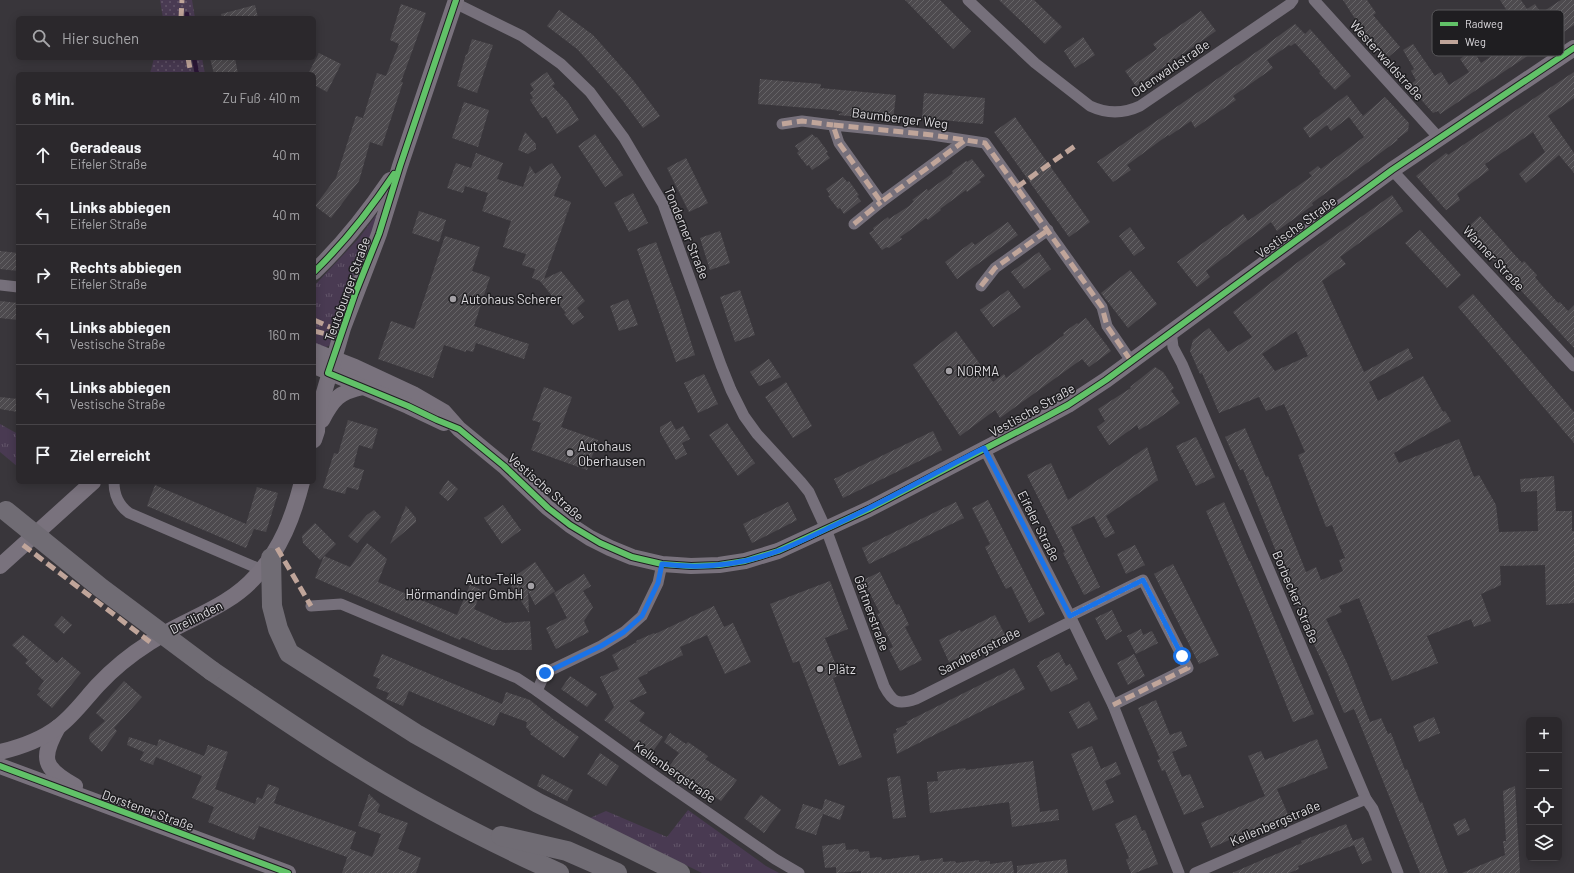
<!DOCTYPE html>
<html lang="de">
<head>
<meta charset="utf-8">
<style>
	:root { --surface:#2b282c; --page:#333034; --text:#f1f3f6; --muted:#a6a6a9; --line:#474448 }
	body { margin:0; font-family:Barlow,sans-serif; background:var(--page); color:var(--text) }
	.controls { position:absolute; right:12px; bottom:12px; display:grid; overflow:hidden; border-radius:6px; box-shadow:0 2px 10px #0003 }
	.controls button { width:36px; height:36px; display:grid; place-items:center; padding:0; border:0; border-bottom:1px solid var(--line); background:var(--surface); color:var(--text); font:20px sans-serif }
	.stop { position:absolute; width:12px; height:12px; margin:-9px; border:3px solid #1a73e8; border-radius:50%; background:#fff }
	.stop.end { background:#1a73e8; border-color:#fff; box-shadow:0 1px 4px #0008 }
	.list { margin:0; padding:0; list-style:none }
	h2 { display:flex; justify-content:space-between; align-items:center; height:52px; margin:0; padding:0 16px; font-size:17px }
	h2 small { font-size:13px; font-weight:400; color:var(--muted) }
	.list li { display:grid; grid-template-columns:26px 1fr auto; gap:12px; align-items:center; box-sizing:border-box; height:60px; padding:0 16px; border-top:1px solid var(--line) }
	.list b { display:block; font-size:15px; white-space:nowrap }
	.list p { margin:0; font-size:13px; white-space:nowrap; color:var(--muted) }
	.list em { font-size:13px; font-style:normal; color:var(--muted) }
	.icon { flex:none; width:22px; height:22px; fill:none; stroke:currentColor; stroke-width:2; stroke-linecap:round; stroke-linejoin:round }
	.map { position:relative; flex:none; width:1574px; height:873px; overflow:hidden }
	.search { position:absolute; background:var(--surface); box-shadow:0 2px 10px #0003; left:16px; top:16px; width:300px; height:44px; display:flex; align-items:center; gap:10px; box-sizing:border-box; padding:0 14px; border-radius:6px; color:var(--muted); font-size:15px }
	.panel { position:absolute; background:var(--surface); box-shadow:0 2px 10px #0003; left:16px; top:72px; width:300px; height:412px; border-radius:6px }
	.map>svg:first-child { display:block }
</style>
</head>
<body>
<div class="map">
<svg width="1574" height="873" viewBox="0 0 1574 873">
	<defs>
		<pattern id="grass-tufts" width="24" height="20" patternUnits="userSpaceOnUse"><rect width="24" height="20" fill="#493a52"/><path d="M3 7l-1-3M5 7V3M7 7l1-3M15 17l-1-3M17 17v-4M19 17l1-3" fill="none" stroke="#63566a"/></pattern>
		<pattern id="park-dots" width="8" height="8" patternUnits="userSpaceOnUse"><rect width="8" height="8" fill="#493a52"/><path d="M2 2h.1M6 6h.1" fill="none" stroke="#63566a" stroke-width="1.8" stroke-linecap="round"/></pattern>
		<pattern id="building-hatch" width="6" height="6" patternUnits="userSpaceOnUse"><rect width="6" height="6" fill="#4d4a4e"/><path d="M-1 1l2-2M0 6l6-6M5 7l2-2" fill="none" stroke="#666467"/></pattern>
	</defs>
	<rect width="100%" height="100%" fill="#39363b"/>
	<g fill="url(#grass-tufts)">
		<path d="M376 215H377L378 217 358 266 332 343C326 349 322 348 314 346V286L359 238Z"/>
		<polygon points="0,424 18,434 18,467 0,452"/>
		<polygon points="688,810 766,866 779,873 702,873 590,818 606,811 667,837"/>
	</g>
	<g fill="url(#park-dots)">
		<polygon points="160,0 192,0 195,18 163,18"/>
		<polygon points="154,58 202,58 205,74 150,74"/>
	</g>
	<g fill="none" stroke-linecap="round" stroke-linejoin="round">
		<g stroke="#2b1637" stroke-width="4.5">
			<polyline points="187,14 187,18"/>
			<polyline points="194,58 197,74"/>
		</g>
	</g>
	<g fill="url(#building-hatch)" fill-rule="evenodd">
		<polygon points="905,0 940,0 971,31 953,49"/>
		<polygon points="999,0 1034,0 1062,27 1045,44"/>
		<polygon points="1343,0 1367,0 1376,13 1373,15 1400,47 1385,60 1356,27 1359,25"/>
		<polygon points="1500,0 1521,0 1527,9 1535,4 1541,13 1561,0 1574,0 1574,25 1440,114 1438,111 1433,113 1409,86 1416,80 1411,71 1414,69 1413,67 1403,50 1413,44 1435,76 1441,72 1449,85 1469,72 1460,59 1473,50 1481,63 1502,49 1493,36 1504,29 1499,21 1509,14"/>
		<polygon points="401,4 426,13 401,82 403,82 382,146 370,142 359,181 331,218 315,206 336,178 356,116 363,118 377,73 386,76 399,44 390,40"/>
		<polygon points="255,5 258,18 222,18 221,14"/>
		<polygon points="559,10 593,35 633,80 660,116 643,128 620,97 589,62 577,49 547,26"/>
		<polygon points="1201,11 1216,31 1136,86 1125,71 1157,49 1153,44"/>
		<polygon points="1295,24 1305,34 1310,29 1351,76 1335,90 1319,73 1321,72 1295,43 1291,46 1289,45 1267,60 1273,68 1233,96 1236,100 1195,128 1191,121 1169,136 1168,135 1127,165 1131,170 1113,182 1097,162 1265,46"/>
		<polygon points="1083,37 1095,55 1075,68 1064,51"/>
		<polygon points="472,39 493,45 477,93 457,86 466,54 467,55"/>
		<polygon points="319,53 341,64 327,92 314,85 314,74 308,74"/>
		<polygon points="210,58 235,58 238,74 214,74"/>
		<polygon points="547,72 555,84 552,86 567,101 579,120 557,134 546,116 542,118 530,100 533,98 530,93 534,90 530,84"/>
		<polygon points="1574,72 1574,98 1548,116 1574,153 1574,173 1559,155 1526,183 1519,174 1545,152 1533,132 1485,164 1489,170 1457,194 1460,200 1446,210 1416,176 1446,153 1448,155"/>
		<polygon points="760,79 821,84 820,88 896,95 893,120 838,115 843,112 833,110 758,104"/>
		<polygon points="924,93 985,98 983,124 922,118"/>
		<polygon points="1347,95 1363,116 1385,97 1409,123 1408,131 1397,139 1398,140 1312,203 1313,205 1277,231 1271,222 1206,271 1210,277 1197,287 1177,262 1243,214 1248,221 1312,176 1309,173 1318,166 1321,169 1364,137 1349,117 1331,131 1327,125 1310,138 1303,128"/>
		<polygon points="464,102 489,110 478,147 452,138"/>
		<polygon points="1015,117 1090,222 1069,237 994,132"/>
		<polygon points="525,132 536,144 536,149 528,154 518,150"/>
		<polygon points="595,134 623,175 605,187 578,146"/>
		<polygon points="812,134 816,138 817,137 828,152 826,153 830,158 812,170 809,165 807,166 797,153 799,151 795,146"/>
		<polygon points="476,153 503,163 497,179 523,187 530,166 535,174 552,163 561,177 554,196 571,202 568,212 566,213 567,214 544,279 561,271 585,301 577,308 584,317 573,325 564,314 566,313 540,281 532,278 535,269 522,265 526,254 503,247 511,221 482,211 488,193 465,186 463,193 447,188 456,163 471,168"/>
		<polygon points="686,158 708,203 689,212 667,168"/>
		<polygon points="972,159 985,176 979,180 981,182 967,192 966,190 940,209 941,210 928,220 926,218 906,233 900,237 902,239 889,248 887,247 882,250 869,233 874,230 873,228 888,217 889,219 909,206 914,201 912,200 927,189 928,191 953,173 952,171 966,161 967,162"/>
		<polygon points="843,177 847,182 849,181 859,195 857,196 861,201 844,214 840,208 838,209 828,196 830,195 826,189"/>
		<polygon points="633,193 648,223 629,232 614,203"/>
		<path d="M1392 195 1403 211 1340 257 1346 264 1322 281 1364 372 1408 348 1413 358 1369 382 1378 401 1423 376 1443 412 1445 411 1451 421 1394 453 1399 463 1459 439 1474 477 1479 475 1496 505 1499 532 1538 531 1537 491 1521 492 1520 479 1554 476 1556 511H1572V531H1574V603L1546 605 1545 565 1500 566 1501 585 1481 594 1491 621 1474 627 1471 619 1427 636 1438 663 1392 681 1359 598 1339 606 1342 612 1326 619 1347 663 1370 722 1381 718 1388 734 1391 733 1405 770 1407 769 1420 803 1422 802 1448 873H1420L1354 709 1344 713 1328 674 1309 634 1243 469 1240 470 1225 437 1245 428 1266 477 1268 476 1306 572 1316 567 1321 580 1343 571 1339 560 1345 558 1332 525 1326 527 1298 455 1305 452 1284 404 1266 411 1259 397 1219 413 1202 373 1200 374 1190 351 1193 340 1209 328 1228 352 1252 337 1233 312 1302 259ZM1296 331 1308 356 1275 371 1262 354Z"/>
		<polygon points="419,211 446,220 439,242 412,233"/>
		<polygon points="1480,216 1522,263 1524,261 1537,275 1535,277 1539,282 1558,303 1560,302 1568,311 1574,305 1574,348 1465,230"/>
		<polygon points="1008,222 1018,235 957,279 945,262 972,242 975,245"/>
		<polygon points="1130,227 1145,248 1134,256 1119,236"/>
		<polygon points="1420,230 1461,275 1447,288 1405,243"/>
		<polygon points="720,231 730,263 710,270 700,238"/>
		<polygon points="445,236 480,247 472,271 490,277 474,326 529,344 524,359 476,343 473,352 466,350 466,352 444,345 433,378 378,359 391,321 414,329"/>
		<polygon points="656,242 679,304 695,355 676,362 637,249"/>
		<polygon points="0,251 18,253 18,271 0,269"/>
		<polygon points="1039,252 1051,269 1024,289 1011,272"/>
		<polygon points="1130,270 1157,304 1128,328 1101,293"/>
		<polygon points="740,290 755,335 735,342 720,297"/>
		<polygon points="1008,290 1021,307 993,327 980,310"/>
		<polygon points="1473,294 1574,412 1574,443 1458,307"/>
		<polygon points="628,299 638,325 619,331 610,306"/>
		<polygon points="0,301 18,303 18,320 0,318"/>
		<polygon points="1086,318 1111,351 1089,367 1082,359 1000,418 995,410 960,436 913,365 956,331 993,382 1004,374 1006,378 1064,335 1063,333 1077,323 1078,324"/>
		<polygon points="769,359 781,377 759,386 750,372"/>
		<polygon points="1155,367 1163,372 1174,388 1171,391 1180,403 1159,418 1139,430 1137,425 1109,445 1097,427 1105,421 1098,409 1131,388 1130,387"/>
		<polygon points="704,374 718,404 698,413 684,383"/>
		<polygon points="786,382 812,426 793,438 765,397"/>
		<polygon points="544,387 572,397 561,427 598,440 587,470 531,450 541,423 532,420"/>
		<polygon points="0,397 18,399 18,412 0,409"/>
		<polygon points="348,420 378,429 372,449 359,445 353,467 364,470 358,490 347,487 345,494 323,488 334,453 338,454"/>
		<polygon points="671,421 676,430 683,426 690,439 682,443 687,454 676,460 660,432 660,427"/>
		<polygon points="727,423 755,463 738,476 709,435"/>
		<polygon points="933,431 942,450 843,498 834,479"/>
		<polygon points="1196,437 1215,477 1196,486 1176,446"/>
		<polygon points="1147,447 1158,480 1106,516 1115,533 1105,538 1094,516 1071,527 1100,587 1084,595 1063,553 1065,552 1027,475 1051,463 1068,500"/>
		<polygon points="448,480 458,489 448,501 439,493"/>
		<polygon points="155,485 246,524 257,487 278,493 266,532 254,529 246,548 147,506"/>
		<polygon points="988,500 1045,614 1029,623 1011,586 1006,589 996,570 985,547 990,544 972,508"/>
		<polygon points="788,502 797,520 752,543 743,524"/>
		<polygon points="956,502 964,518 869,564 862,548"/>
		<polygon points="1224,502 1249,561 1250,561 1314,714 1293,722 1249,611 1206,511"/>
		<polygon points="503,505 521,530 502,544 484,518"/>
		<polygon points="406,506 416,518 416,522 390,544"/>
		<polygon points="374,510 381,517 357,543 348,536 367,515"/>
		<polygon points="315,523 336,544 320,560 303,543 302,536"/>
		<polygon points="367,543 387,559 378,582 457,615 470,585 482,590 474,609 505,623 530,621 532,650 493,650 462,637 460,640 315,578 324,556 350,567"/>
		<polygon points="1135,545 1145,565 1126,574 1117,554"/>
		<polygon points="535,562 555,591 535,605 528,591 529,613 508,581"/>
		<polygon points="1173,564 1219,655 1199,664 1154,574"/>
		<polygon points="880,572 896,605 899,604 909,625 905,627 922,660 900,671 889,649 893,647 877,614 880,613 863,580"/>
		<polygon points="584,574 591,586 583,591 593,607 584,621 589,632 556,649 546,628 567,618 554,593"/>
		<polygon points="830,581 848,629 825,638 840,675 833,678 862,757 839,766 799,661 793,663 770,604"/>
		<polygon points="714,606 724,627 733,623 751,662 725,674 707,635 680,647 683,655 647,672 648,673 638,678 647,693 629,701 645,713 639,721 663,737 651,754 604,720 614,707 600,677 619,669 612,655 637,642 636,641 654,633 655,634"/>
		<polygon points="1112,610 1122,631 1106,640 1095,618"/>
		<polygon points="995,615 1005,635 949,662 939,640 960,630 961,632"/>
		<polygon points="62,616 72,625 64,634 54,625"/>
		<polygon points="1141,629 1143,635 1152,631 1158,643 1136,654 1127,636"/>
		<polygon points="23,635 57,663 62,657 81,673 52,708 37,695 41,691 38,689 44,681 25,663 28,660 12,645"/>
		<polygon points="1059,652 1066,666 1070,664 1078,679 1051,692 1037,666 1040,664 1039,662"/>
		<polygon points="382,654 502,704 506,692 530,700 553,719 579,737 564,758 530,734 531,732 526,727 527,722 500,712 501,709 494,726 409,691 403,706 386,699 389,693 376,688 380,679 373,676"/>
		<polygon points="1134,654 1145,676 1128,685 1117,663"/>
		<polygon points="1014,668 1025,689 897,754 893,734 897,732 896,729 908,724 906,722"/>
		<polygon points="570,676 597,694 587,707 561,689"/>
		<polygon points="124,681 142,697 114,728 117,731 102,752 90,741 89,737 90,734 105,721 96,713"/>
		<polygon points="1156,700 1170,735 1181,731 1187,746 1172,752 1182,777 1190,774 1204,807 1184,815 1165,770 1162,771 1157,760 1160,759 1138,708"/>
		<polygon points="1089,701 1098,719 1078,729 1069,712"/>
		<polygon points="1434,717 1440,733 1419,742 1413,726"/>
		<polygon points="670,733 686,744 688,742 708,756 705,759 737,780 721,801 690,780 688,782 668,768 679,753 664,742"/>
		<polygon points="129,737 157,746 159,739 204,756 208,745 228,752 215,789 255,804 257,797 262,799 268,784 279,788 274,803 356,832 347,857 259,826 254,840 208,822 214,807 192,798 202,776 156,757 153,765 140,760 144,752 127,745"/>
		<polygon points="1317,739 1328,768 1277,789 1290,819 1277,824 1275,820 1211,848 1201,823 1265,796 1248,756 1261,751 1265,760"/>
		<polygon points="1092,746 1101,769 1116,762 1121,774 1105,781 1114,802 1093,811 1071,754"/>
		<polygon points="600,753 619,766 606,786 587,774"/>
		<polygon points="1033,761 1040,812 1058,809 1059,820 1012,827 1009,802 930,813 927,782 938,781 937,772 965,768 966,770"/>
		<polygon points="542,774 573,790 567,801 537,786"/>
		<polygon points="900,776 906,817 893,819 887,778"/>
		<polygon points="1515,786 1520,873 1462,873 1505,855 1503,841 1506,841 1503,791"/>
		<polygon points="369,794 380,805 377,812 408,823 398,849 421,858 416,873 342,873 350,849 372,857 381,834 358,826"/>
		<polygon points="761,795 781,810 764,833 744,818"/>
		<polygon points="825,799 845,806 840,820 823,814 816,835 795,828 803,804 822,810"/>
		<polygon points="1136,815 1142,831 1145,830 1158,864 1135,873 1131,873 1126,860 1129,858 1115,824"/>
		<polygon points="1465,818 1470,830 1458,836 1453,824"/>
		<polygon points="1346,824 1353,841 1363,837 1372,860 1362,864 1354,845 1298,866 1299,869 1289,873 1232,873 1302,843 1301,841"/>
		<polygon points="845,843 846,850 858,849 859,852 869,851 870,858 881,857 882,860 919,855 920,861 943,858 943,862 955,861 956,863 979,860 979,862 990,861 990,864 1012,861 1014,873 861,873 861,871 836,873 836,867 825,868 822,846"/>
		<polygon points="1066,859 1068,873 1017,873 1017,866"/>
	</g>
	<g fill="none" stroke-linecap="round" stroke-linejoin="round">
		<g stroke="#76707b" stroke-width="11">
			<path d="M968 0 1035 63 1090 106C1107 114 1123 114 1140 106L1290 4 1293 0"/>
			<polyline points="1314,0 1439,138"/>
			<path d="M455 3 522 36 561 64 590 92 624 138 663 204 721 365 731 390 744 416 757 434 801 482 809 492 826 529 884 686C893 703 898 705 916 699L1072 621"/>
			<polyline points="782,124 802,121 833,125"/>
			<polyline points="964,141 881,202 839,143 833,125 932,135 985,143 1102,307 1107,326 1131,361"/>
			<polyline points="1392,170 1574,366"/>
			<polyline points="854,224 881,202"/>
			<polyline points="0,285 18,287"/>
			<polyline points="981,286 995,268 1048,230"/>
			<polyline points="1171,331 1173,347 1182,364 1366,799 1373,809 1398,873"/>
			<polyline points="984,448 1070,616 1113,705 1179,873"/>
			<path d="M114 482C114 495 118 505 129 513L262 570"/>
			<polyline points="311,606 341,604 517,678 537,691 655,776 775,859 799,873"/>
			<polyline points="1070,616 1143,580 1188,668 1113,705"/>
			<polyline points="537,691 545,673 601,646 624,632 642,616 658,583 662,564"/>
			<polyline points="1195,873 1366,799"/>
		</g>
		<g stroke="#79727d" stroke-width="16">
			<path d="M314 272C343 244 367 214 390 180"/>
			<polyline points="314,351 355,367 413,394 444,412 459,429 504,466 548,508 570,525 590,538 610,548 632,557 662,564 691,566 719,565 745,561 778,551 869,509 1042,419 1068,405 1106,380 1392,170 1574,48"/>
			<polyline points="314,366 408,406 444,423"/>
			<path d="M322 420C333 399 339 392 363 387"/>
			<polyline points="314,440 317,431 318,413 343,328 379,234 400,166 456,0"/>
			<polyline points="0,566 93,482"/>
			<path d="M58 727C40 759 43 768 75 786"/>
			<path d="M0 752C21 747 41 740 58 727 73 716 85 699 98 685 113 669 130 655 149 643 184 619 227 609 256 576 281 549 293 517 302 482"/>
			<polyline points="0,766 288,873"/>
		</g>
		<g stroke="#706c74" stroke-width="20">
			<polyline points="271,558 272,606 278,629 289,653 416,734 538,803 680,873"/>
			<path d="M212 671C261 704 310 738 361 769 424 808 491 842 559 873"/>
			<polyline points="501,836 567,851 617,873"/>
		</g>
		<polyline stroke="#706c74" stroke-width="20" points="6,511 101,588 212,671"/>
		<g stroke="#c0a59a" stroke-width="5" stroke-dasharray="10 5" stroke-linecap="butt">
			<polyline points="181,18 182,0"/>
			<polyline points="188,58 191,74"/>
			<polyline points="782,124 802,121 833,125"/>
			<polyline points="964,141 881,202 839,143 833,125 932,135 985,143 1102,307 1107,326 1131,361"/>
			<polyline points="1017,187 1075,146"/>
			<polyline points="854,224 881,202"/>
			<polyline points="981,286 995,268 1048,230"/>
			<polyline points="314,320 332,328 335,332"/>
			<polyline points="314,331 330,335 335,332 341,334"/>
			<polyline points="23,545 150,642"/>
			<polyline points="277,548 311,606"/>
			<polyline points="1070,616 1143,580 1188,668 1113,705"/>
		</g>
		<g stroke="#1f1e21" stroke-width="8">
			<g id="cycleway">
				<polyline points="456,0 400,166 379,234 355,294 328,373 408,406 437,420 459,429 504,466 548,508 570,525 600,543 632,557 662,564 691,566 719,565 745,561 778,551 869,509 1042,419 1068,405 1106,380 1392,170 1574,48"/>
				<path d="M314 272C345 242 370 210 394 174"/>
				<polyline points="0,766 288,873"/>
			</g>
		</g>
		<use href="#cycleway" stroke="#61c268" stroke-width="6"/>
	</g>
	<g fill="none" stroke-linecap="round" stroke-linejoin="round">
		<path stroke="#1a73e8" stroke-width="5" d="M545 673 601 646 624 632 642 616 658 583 662 564C701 569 741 565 778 551 799 543 820 532 841 522 889 499 936 472 984 448L1070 616 1143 580 1182 656"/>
	</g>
	<g fill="#a4a1a6" stroke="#1f1e21" stroke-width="1.5">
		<circle cx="453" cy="299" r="4"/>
		<circle cx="949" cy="371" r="4"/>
		<circle cx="570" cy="453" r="4"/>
		<circle cx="531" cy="586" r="4"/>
		<circle cx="820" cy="669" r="4"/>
	</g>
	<g text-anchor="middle" stroke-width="3" stroke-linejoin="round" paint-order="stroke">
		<g font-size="13" fill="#dddbdf" stroke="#1f1e21">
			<text transform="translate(1387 60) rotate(48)" y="5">Westerwaldstraße</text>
			<text transform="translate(1170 68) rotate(-34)" y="5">Odenwaldstraße</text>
			<text transform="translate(900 118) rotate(7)" y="5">Baumberger Weg</text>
			<text transform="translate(1296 227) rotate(-36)" y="5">Vestische Straße</text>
			<text transform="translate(687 233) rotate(68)" y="5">Tonderner Straße</text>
			<text transform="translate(1494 258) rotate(47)" y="5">Wanner Straße</text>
			<text transform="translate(347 289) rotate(-70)" y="5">Teutoburger Straße</text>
			<text transform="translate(1032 410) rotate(-29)" y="5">Vestische Straße</text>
			<text transform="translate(546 487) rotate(41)" y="5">Vestische Straße</text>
			<text transform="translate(1039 526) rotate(63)" y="5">Eifeler Straße</text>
			<text transform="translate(1296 597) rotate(67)" y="5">Borbecker Straße</text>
			<text transform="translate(872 613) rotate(70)" y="5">Gärtnerstraße</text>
			<text transform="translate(196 617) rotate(-27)" y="5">Dreilinden</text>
			<text transform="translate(979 651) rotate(-27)" y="5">Sandbergstraße</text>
			<text transform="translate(675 772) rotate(35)" y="5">Kellenbergstraße</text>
			<text transform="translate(148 810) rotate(20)" y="5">Dorstener Straße</text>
			<text transform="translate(1275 823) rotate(-23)" y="5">Kellenbergstraße</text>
		</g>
		<g font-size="13" fill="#dddbdf" stroke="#1f1e21" text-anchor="start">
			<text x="461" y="304">Autohaus Scherer</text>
			<text x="957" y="376">NORMA</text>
			<text x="578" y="451">Autohaus<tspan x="578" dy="15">Oberhausen</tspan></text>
			<text x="523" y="584" text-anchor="end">Auto-Teile<tspan x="523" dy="15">Hörmandinger GmbH</tspan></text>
			<text x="828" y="674">Plätz</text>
		</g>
	</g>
	<rect x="1432" y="10" width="132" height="46" rx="6" fill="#1f1e21" stroke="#58575a" stroke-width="1"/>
	<rect x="1440" y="22" width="18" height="4" fill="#61c268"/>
	<rect x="1440" y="40" width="18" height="4" fill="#c0a59a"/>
	<g font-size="11" fill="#dddbdf">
		<text x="1465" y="28">Radweg</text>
		<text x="1465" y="46">Weg</text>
	</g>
</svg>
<div class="controls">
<button>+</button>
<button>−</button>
<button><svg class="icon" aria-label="locate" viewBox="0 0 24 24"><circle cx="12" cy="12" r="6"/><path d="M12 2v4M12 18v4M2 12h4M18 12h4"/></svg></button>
<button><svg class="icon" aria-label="layers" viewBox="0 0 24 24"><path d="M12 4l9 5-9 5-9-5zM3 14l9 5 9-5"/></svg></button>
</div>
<div class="stop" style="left:1182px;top:656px"></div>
<div class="stop end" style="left:545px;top:673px"></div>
<div class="search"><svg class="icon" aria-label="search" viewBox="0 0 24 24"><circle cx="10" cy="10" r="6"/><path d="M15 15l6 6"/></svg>Hier suchen</div>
<section class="panel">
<h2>6 Min.<small>Zu Fuß · 410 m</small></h2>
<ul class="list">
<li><svg class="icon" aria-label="ahead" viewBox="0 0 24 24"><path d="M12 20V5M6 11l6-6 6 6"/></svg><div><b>Geradeaus</b><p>Eifeler Straße</p></div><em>40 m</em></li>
<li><svg class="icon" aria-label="left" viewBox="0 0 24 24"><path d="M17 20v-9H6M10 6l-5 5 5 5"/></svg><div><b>Links abbiegen</b><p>Eifeler Straße</p></div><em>40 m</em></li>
<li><svg class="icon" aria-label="right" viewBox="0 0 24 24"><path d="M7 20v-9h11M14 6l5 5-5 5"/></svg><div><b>Rechts abbiegen</b><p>Eifeler Straße</p></div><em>90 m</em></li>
<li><svg class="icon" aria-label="left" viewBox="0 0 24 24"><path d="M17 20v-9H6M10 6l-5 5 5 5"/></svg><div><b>Links abbiegen</b><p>Vestische Straße</p></div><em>160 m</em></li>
<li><svg class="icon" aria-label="left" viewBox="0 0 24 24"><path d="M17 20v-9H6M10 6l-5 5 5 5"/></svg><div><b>Links abbiegen</b><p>Vestische Straße</p></div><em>80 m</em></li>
<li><svg class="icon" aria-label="arrive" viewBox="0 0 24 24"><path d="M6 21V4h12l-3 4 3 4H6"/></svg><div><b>Ziel erreicht</b></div></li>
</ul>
</section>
</div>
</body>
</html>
